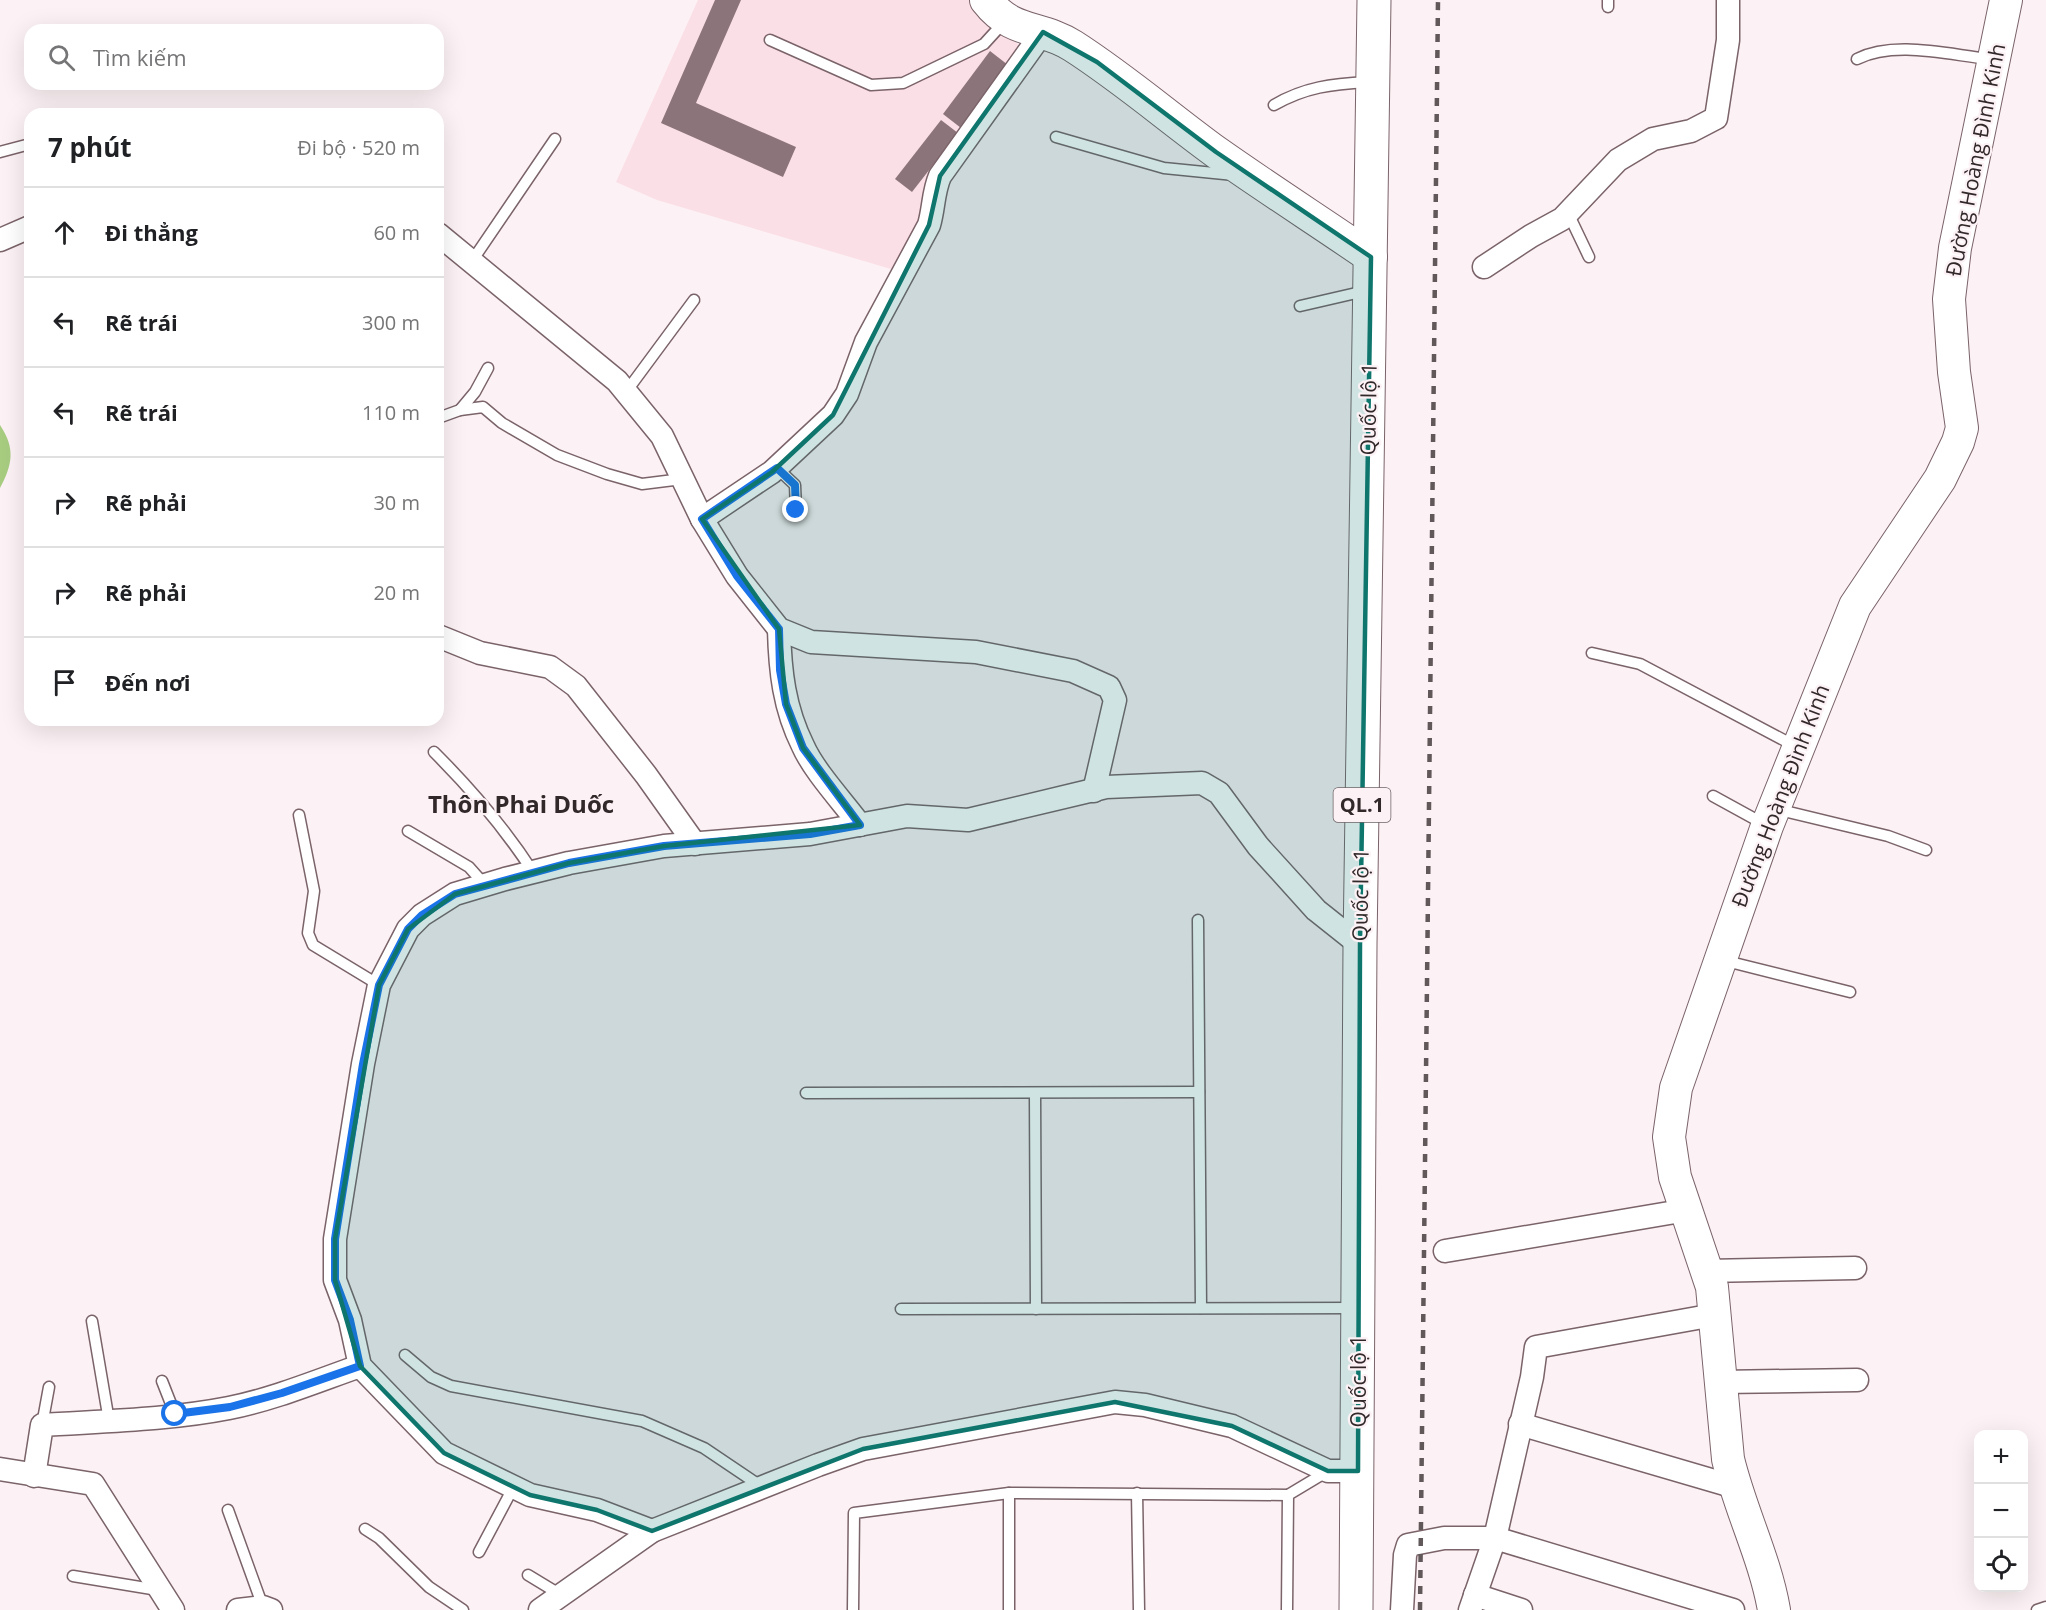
<!DOCTYPE html>
<html lang="vi">
<head>
<meta charset="utf-8">
<style>
	:root { --surface:#fff; --page:#f2f2f2; --text:#202124; --muted:#757577; --line:#e0e0e0 }
	body { margin:0; font-family:"Open Sans",sans-serif; background:var(--page); color:var(--text) }
	.controls { position:absolute; right:18px; bottom:18px; display:grid; overflow:hidden; border-radius:12px; box-shadow:0 6px 24px #0002 }
	.controls button { width:54px; height:54px; display:grid; place-items:center; padding:0; border:0; border-bottom:2px solid var(--line); background:var(--surface); color:var(--text); font:30px sans-serif }
	.stop { position:absolute; width:18px; height:18px; margin:-14px; border:4px solid #1a73e8; border-radius:50%; background:#fff }
	.stop.end { background:#1a73e8; border-color:#fff; box-shadow:0 2px 6px #0008 }
	.list { margin:0; padding:0; list-style:none }
	h2 { display:flex; justify-content:space-between; align-items:center; height:78px; margin:0; padding:0 24px; font-size:26px }
	h2 small { font-size:20px; font-weight:400; color:var(--muted) }
	.list li { display:grid; grid-template-columns:39px 1fr auto; gap:18px; align-items:center; box-sizing:border-box; height:90px; padding:0 24px; border-top:2px solid var(--line) }
	.list b { display:block; font-size:22px; white-space:nowrap }
	.list em { font-size:20px; font-style:normal; color:var(--muted) }
	.icon { flex:none; width:33px; height:33px; fill:none; stroke:currentColor; stroke-width:2; stroke-linecap:round; stroke-linejoin:round }
	.map { position:relative; flex:none; width:2046px; height:1610px; overflow:hidden }
	.search { position:absolute; background:var(--surface); box-shadow:0 6px 24px #0002; left:24px; top:24px; width:420px; height:66px; display:flex; align-items:center; gap:15px; box-sizing:border-box; padding:0 21px; border-radius:18px; color:var(--muted); font-size:22px }
	.panel { position:absolute; background:var(--surface); box-shadow:0 6px 24px #0002; left:24px; top:108px; width:420px; height:618px; border-radius:18px }
	.map>svg:first-child { display:block }
</style>
</head>
<body>
<div class="map">
<svg width="2046" height="1610" viewBox="0 0 2046 1610">
	<rect width="100%" height="100%" fill="#fcf1f4"/>
	<polygon fill="#fbdfe6" points="698,0 979,0 1022,49 916,231 891,269 657,200 616,182"/>
	<path fill="#a7cc80" d="M0 425C16 449 12 465 0 488Z"/>
	<g fill="#8c757a">
		<polygon points="715,0 741,0 696,103 796,147 783,177 661,123"/>
		<polygon points="990,51 1008,65 961,128 943,114"/>
		<polygon points="941,120 958,133 912,192 895,179"/>
	</g>
	<g fill="none" stroke-linecap="round" stroke-linejoin="round">
		<g stroke="#7a6369" stroke-width="13">
			<g id="lane">
				<polyline points="1608,7 1608,0"/>
				<polyline points="770,40 871,85 903,83 984,44 1005,21"/>
				<path d="M1857 59C1895 40 1949 55 1990 59"/>
				<path d="M1274 105C1305 87 1332 84 1368 82"/>
				<polyline points="1056,137 1164,168 1234,175"/>
				<polyline points="0,152 30,144"/>
				<polyline points="1568,213 1589,257"/>
				<polyline points="472,261 555,139"/>
				<polyline points="1300,306 1365,291"/>
				<polyline points="626,392 694,300"/>
				<polyline points="460,410 475,392 488,368"/>
				<polyline points="438,418 460,410 483,407 502,423 557,455 607,474 642,484 682,479"/>
				<polyline points="777,468 795,485 796,510"/>
				<polyline points="1592,653 1640,664 1795,746"/>
				<path d="M434 752C471 789 504 827 533 872"/>
				<polyline points="1713,796 1764,824"/>
				<polyline points="1776,809 1888,836 1926,850"/>
				<polyline points="299,815 314,891 308,933 313,945 379,985"/>
				<polyline points="408,831 469,867 485,885"/>
				<polyline points="1198,920 1201,1308"/>
				<polyline points="1722,960 1850,992"/>
				<polyline points="806,1093 1199,1092"/>
				<polyline points="1035,1093 1036,1309"/>
				<polyline points="901,1309 1355,1308"/>
				<polyline points="92,1321 109,1421"/>
				<polyline points="405,1355 431,1377 451,1386 642,1421 704,1448 762,1487"/>
				<polyline points="162,1381 175,1414"/>
				<polyline points="42,1425 49,1387"/>
				<polyline points="1137,1493 1139,1610"/>
				<polyline points="228,1510 263,1607"/>
				<polyline points="365,1529 379,1538 429,1587 463,1610"/>
				<polyline points="479,1552 513,1488"/>
				<polyline points="528,1575 561,1595"/>
				<polyline points="73,1576 158,1590"/>
				<polyline points="853,1610 854,1513 1009,1493 1288,1495"/>
				<polyline points="1009,1610 1009,1493"/>
				<polyline points="1287,1610 1288,1495 1328,1471"/>
				<polyline points="2037,1610 2046,1607"/>
			</g>
		</g>
		<g stroke="#7a6369" stroke-width="25">
			<g id="street">
				<polyline points="438,234 617,381 662,436 702,519 737,576 779,629 811,642 976,652 1073,671 1109,687 1115,700 1094,791"/>
				<polyline points="0,240 30,227"/>
				<polyline points="1484,267 1531,236 1562,219 1618,160 1653,139 1691,131 1716,118 1728,40 1728,0"/>
				<path d="M702 519 772 472 833 415 847 394 866 342 929 225C934 208 933 192 940 176L1043 32"/>
				<path d="M779 629C780 671 784 708 803 746 814 771 843 802 860 825"/>
				<polyline points="438,636 480,653 550,667 576,686 646,775 695,844"/>
				<polyline points="1445,1251 1687,1210"/>
				<polyline points="1707,1271 1855,1268"/>
				<polyline points="1720,1382 1857,1380"/>
				<polyline points="1520,1424 1735,1487"/>
				<polyline points="0,1469 93,1484 173,1610"/>
				<path d="M34 1476 42 1425C104 1421 168 1420 229 1408 274 1399 317 1381 360 1366"/>
				<polyline points="652,1531 597,1510 530,1495 444,1453 360,1366 350,1320 335,1280 335,1239 363,1064 379,985 408,929 422,915 455,894 505,879 569,863 664,846 810,834 907,816 968,820 1106,787 1202,783 1219,793 1258,846 1316,910 1360,945"/>
				<polyline points="1475,1595 1521,1610"/>
				<polyline points="238,1610 263,1607 271,1610"/>
				<polyline points="540,1610 652,1531 818,1465 863,1449 1115,1402 1145,1405 1232,1426 1328,1471 1358,1471"/>
				<polyline points="1402,1610 1405,1555 1408,1545 1444,1538 1495,1538 1733,1610"/>
				<polyline points="1470,1610 1495,1538 1532,1377 1536,1347 1714,1315"/>
			</g>
		</g>
		<g stroke="#7a6369" stroke-width="34">
			<g id="secondary">
				<path d="M986 0C1013 35 1040 25 1073 46 1123 78 1168 117 1216 152 1267 188 1320 222 1371 257"/>
				<path d="M1774 1610C1765 1558 1740 1510 1728 1459L1712 1287 1675 1177 1669 1137 1676 1088 1767 826 1855 606 1940 479 1958 442 1962 428 1954 372 1949 299 1955 248 2006 0"/>
			</g>
		</g>
		<g stroke="#7a6369" stroke-width="35">
			<polyline id="highway" points="1356,1610 1360,945 1374,0"/>
		</g>
		<use href="#lane" stroke="#fff" stroke-width="10"/>
		<use href="#street" stroke="#fff" stroke-width="22"/>
		<use href="#secondary" stroke="#fff" stroke-width="32"/>
		<use href="#highway" stroke="#fff" stroke-width="33"/>
		<polyline stroke="#61585a" stroke-width="4.5" stroke-dasharray="8 8" stroke-linecap="butt" points="1420,1610 1438,0"/>
	</g>
	<g fill="none" stroke-linecap="round" stroke-linejoin="round">
		<polyline stroke="#1a73e8" stroke-width="8" points="175,1414 230,1407 282,1393 360,1366 350,1320 335,1280 335,1239 363,1064 379,985 408,929 422,915 455,894 569,863 664,846 810,834 860,825 803,748 786,704 780,670 779,629 737,576 702,519 777,468 795,485 796,510"/>
	</g>
	<path fill="#0f766e" fill-opacity="0.2" stroke="#0f766e" stroke-width="4.5" stroke-linejoin="round" d="M1043 32 1097 62 1216 152 1371 257 1360 945 1358 1471H1328L1232 1426 1115 1402 863 1449 652 1531 597 1510 530 1495 444 1453 360 1366 335 1280V1239L379 985 408 929 455 894 569 863 664 846 860 825 803 748 786 704 779 629 702 519 772 472 833 415 929 225 940 176Z"/>
	<g text-anchor="middle" stroke-width="4.5" stroke-linejoin="round" paint-order="stroke">
		<rect fill="#fcf1f4" stroke="#6e6467" stroke-width="1.5" x="1333.5" y="788" width="57" height="34" rx="4.5"/>
		<g font-size="20" font-weight="bold" fill="#31282a">
			<text x="1362" y="812">QL.1</text>
		</g>
		<g font-size="21" fill="#31282a" stroke="#fcf1f4">
			<text transform="translate(1976 160) rotate(-79)" y="7">Đường Hoàng Đình Kinh</text>
			<text transform="translate(1369 409) rotate(-89)" y="7">Quốc lộ 1</text>
			<text transform="translate(1781 796) rotate(-69)" y="7">Đường Hoàng Đình Kinh</text>
			<text transform="translate(1361 895) rotate(-89)" y="7">Quốc lộ 1</text>
			<text transform="translate(1359 1381) rotate(-90)" y="7">Quốc lộ 1</text>
		</g>
		<g font-size="24" font-weight="bold" fill="#31282a" stroke="#fcf1f4">
			<text x="521" y="813">Thôn Phai Duốc</text>
		</g>
	</g>
</svg>
<div class="controls">
<button>+</button>
<button>−</button>
<button><svg class="icon" aria-label="locate" viewBox="0 0 24 24"><circle cx="12" cy="12" r="6"/><path d="M12 2v4M12 18v4M2 12h4M18 12h4"/></svg></button>
</div>
<div class="stop" style="left:175px;top:1414px"></div>
<div class="stop end" style="left:796px;top:510px"></div>
<div class="search"><svg class="icon" aria-label="search" viewBox="0 0 24 24"><circle cx="10" cy="10" r="6"/><path d="M15 15l6 6"/></svg>Tìm kiếm</div>
<section class="panel">
<h2>7 phút<small>Đi bộ · 520 m</small></h2>
<ul class="list">
<li><svg class="icon" aria-label="ahead" viewBox="0 0 24 24"><path d="M12 20V5M6 11l6-6 6 6"/></svg><div><b>Đi thẳng</b></div><em>60 m</em></li>
<li><svg class="icon" aria-label="left" viewBox="0 0 24 24"><path d="M17 20v-9H6M10 6l-5 5 5 5"/></svg><div><b>Rẽ trái</b></div><em>300 m</em></li>
<li><svg class="icon" aria-label="left" viewBox="0 0 24 24"><path d="M17 20v-9H6M10 6l-5 5 5 5"/></svg><div><b>Rẽ trái</b></div><em>110 m</em></li>
<li><svg class="icon" aria-label="right" viewBox="0 0 24 24"><path d="M7 20v-9h11M14 6l5 5-5 5"/></svg><div><b>Rẽ phải</b></div><em>30 m</em></li>
<li><svg class="icon" aria-label="right" viewBox="0 0 24 24"><path d="M7 20v-9h11M14 6l5 5-5 5"/></svg><div><b>Rẽ phải</b></div><em>20 m</em></li>
<li><svg class="icon" aria-label="arrive" viewBox="0 0 24 24"><path d="M6 21V4h12l-3 4 3 4H6"/></svg><div><b>Đến nơi</b></div></li>
</ul>
</section>
</div>
</body>
</html>
